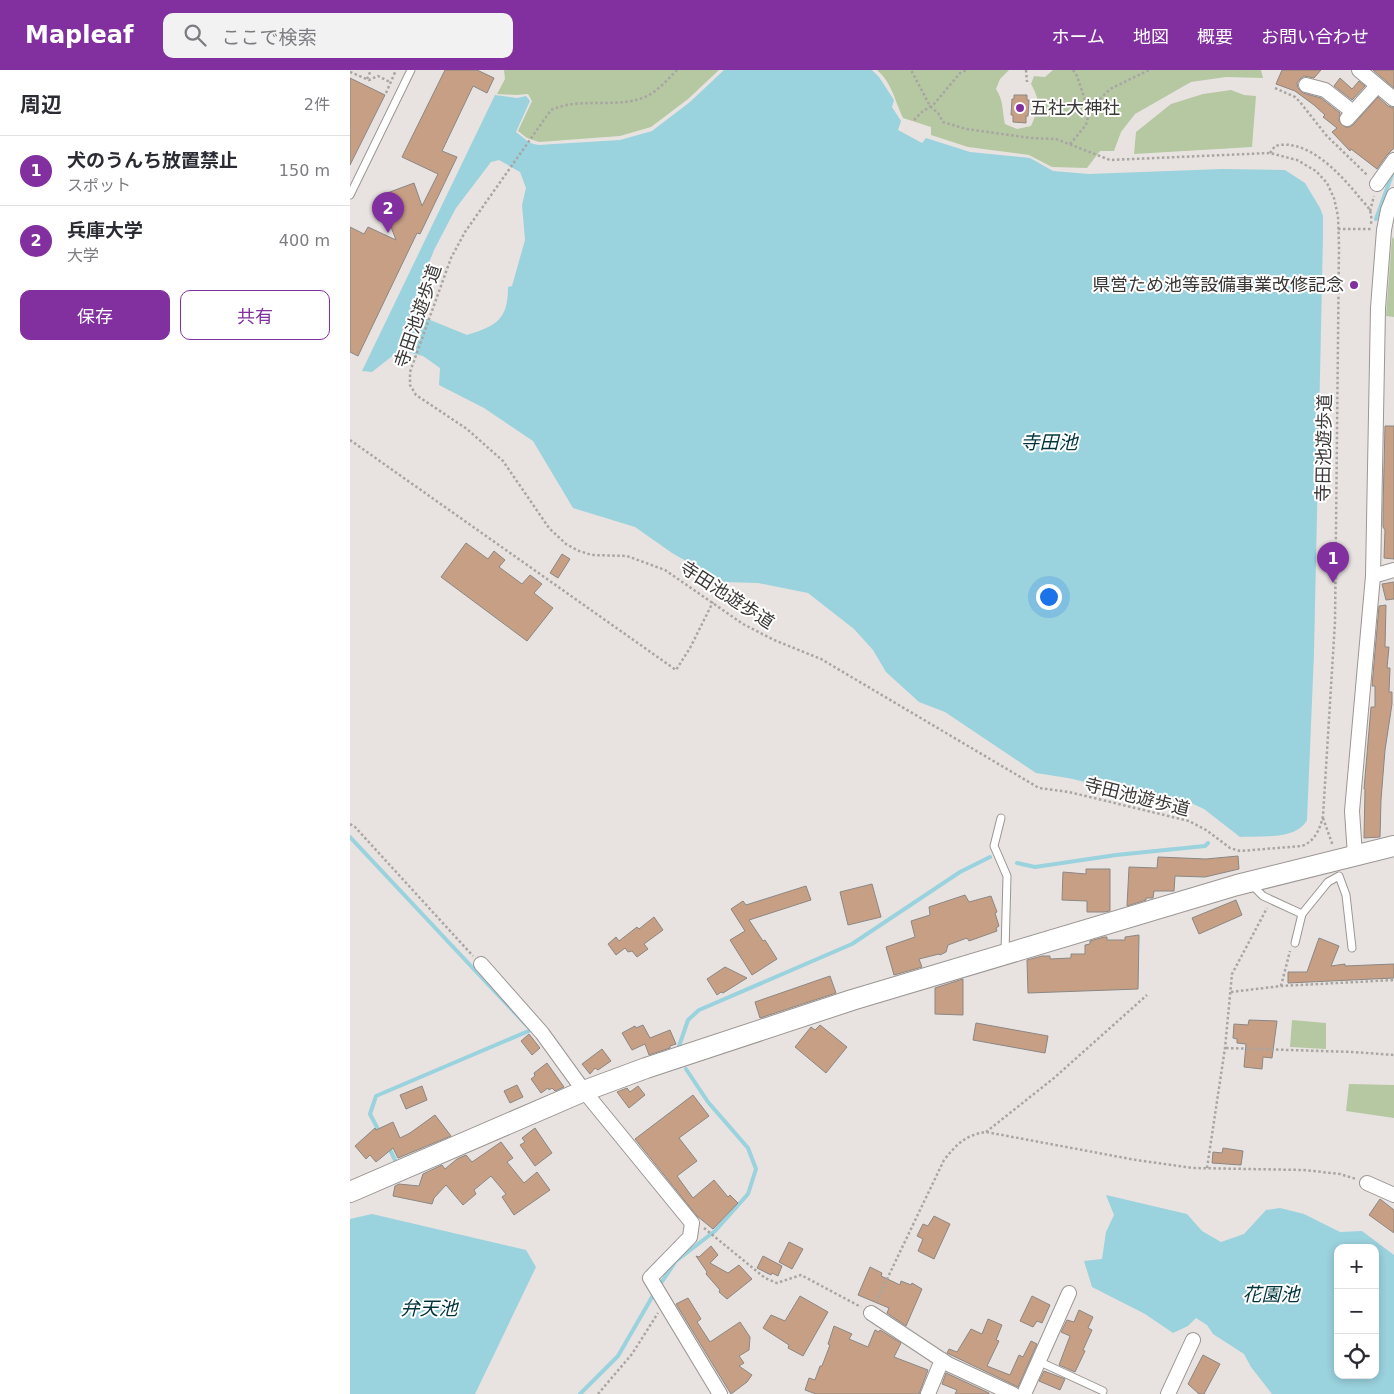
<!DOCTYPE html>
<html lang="ja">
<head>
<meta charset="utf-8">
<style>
	:root { --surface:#fff; --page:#f2f2f3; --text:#2b2b33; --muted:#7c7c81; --line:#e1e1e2; --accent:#82309f }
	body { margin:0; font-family:"DejaVu Sans","Noto Sans JP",sans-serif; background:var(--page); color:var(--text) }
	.controls { position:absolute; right:15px; bottom:15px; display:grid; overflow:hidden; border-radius:10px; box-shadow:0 2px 8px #0003 }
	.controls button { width:45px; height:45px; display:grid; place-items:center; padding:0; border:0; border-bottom:1px solid var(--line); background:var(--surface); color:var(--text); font:25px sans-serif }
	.you { position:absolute; left:698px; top:526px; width:18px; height:18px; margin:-12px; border:4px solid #fff; border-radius:50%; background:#1a73e8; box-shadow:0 0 0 8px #1a73e833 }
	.badge { display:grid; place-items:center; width:32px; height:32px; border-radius:50%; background:var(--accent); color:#fff; font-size:16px; font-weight:700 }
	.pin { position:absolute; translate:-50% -41px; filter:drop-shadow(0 1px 2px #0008) }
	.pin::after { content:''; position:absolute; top:26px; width:18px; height:15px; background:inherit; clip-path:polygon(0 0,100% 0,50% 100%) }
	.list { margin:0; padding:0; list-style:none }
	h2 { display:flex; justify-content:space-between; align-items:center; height:65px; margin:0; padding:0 20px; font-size:21px }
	h2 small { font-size:16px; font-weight:400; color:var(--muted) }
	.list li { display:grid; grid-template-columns:32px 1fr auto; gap:15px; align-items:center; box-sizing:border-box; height:70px; padding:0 20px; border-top:1px solid var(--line) }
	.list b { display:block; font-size:19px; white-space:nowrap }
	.list p { margin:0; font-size:16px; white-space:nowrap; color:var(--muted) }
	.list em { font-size:16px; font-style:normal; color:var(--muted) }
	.actions { display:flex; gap:10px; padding:15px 20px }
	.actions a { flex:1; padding:11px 0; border:1px solid var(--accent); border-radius:10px; text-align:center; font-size:18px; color:var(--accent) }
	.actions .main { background:var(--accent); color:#fff }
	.icon { flex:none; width:28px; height:28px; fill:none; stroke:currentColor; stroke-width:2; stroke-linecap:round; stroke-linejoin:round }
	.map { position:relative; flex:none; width:1044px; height:1324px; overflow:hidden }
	header { display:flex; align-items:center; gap:30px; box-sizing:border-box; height:70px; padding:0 25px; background:var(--accent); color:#fff }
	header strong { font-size:24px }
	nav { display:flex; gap:28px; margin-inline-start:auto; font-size:18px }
	.search { width:350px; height:45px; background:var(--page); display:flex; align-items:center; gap:12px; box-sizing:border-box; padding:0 18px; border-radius:10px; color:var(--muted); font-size:19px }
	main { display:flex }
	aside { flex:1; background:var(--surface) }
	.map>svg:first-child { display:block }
</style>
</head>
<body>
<header>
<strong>Mapleaf</strong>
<div class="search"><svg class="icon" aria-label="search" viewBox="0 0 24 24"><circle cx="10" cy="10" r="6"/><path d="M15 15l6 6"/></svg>ここで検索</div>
<nav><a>ホーム</a><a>地図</a><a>概要</a><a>お問い合わせ</a></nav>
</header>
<main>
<aside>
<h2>周辺<small>2件</small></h2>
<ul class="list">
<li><span class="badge">1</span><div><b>犬のうんち放置禁止</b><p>スポット</p></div><em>150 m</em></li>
<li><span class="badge">2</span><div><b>兵庫大学</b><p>大学</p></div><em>400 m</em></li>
</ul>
<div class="actions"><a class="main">保存</a><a>共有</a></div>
</aside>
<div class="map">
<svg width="1044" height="1324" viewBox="0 0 1044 1324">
	<rect width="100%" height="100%" fill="#e8e3e0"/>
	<g fill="#b5c8a2">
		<polygon points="154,0 369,0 338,29 301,57 270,66 189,72 177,68 168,61 182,31 178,24 167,25 147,24 155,9"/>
		<path d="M527 0H659L650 9 646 19C654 31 652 41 655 54L667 59 681 56C689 37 691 32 681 14L684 6 695 7 703 0H911L913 8 876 7 841 12 785 44 771 62 764 81H750L737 98 702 97 679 85 618 77 581 65V57L553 48C545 31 542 13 527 0Z"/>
		<polygon points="881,20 894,25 906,26 902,77 784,84 786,62 821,34 853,24"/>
		<polygon points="1042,167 1044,169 1044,247 1036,246"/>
		<polygon points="942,950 976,953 976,979 940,977"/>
		<polygon points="999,1014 1044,1015 1044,1048 996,1041"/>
	</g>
	<g fill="#9ad2de" fill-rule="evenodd">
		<path d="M374 0H522L529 7 544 30 542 37 551 51 548 60 572 73 576 68 620 82 680 88 703 101 739 104 872 99 935 100 955 113 970 138 973 146V166L964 583 957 750C947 770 909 766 890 767L854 739 839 732 813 730 718 708 686 703 595 642 569 632 536 602 523 580 504 559 458 523 408 513 373 512 322 483 285 457 223 438 183 371 134 338 89 315 90 298 73 286 50 280 22 302 12 301 145 25 167 28 176 26 180 31 166 62 180 73 188 75 270 70 302 61 340 32ZM149 90 170 102 176 118 172 135 175 170 162 216 158 217C158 250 146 256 117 265L68 245 62 238 84 180 106 138 141 92Z"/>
		<path d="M756 1125 837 1144 852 1161 871 1172 894 1164 916 1140 930 1138 954 1144 990 1162 1012 1161 1044 1185V1324H922L901 1297 894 1284 863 1264 857 1255 846 1248 838 1256 823 1263 795 1244 742 1217 734 1191 752 1189 756 1162 764 1145ZM988 1178H1025V1305H988Z"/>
		<polygon points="22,1144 176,1180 186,1197 125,1324 0,1324 0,1149"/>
	</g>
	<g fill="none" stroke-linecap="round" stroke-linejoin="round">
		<g stroke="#9ad2de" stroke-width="4">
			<polyline points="1026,149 1043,102"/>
			<polyline points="0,767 181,960 26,1026 20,1044 30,1063"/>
			<polyline points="667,793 685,797 766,785 855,776 858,773"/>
			<polyline points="328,979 338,950 349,940 502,874 610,802 640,787"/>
			<polyline points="39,1078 46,1092"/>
			<polyline points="309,1216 326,1191 365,1161 398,1124 406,1099 398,1078 358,1032 336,999"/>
			<polyline points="230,1324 268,1286 305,1222"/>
		</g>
	</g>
	<g fill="#c79f84" stroke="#8b8784">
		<polygon points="95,0 127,0 144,8 137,23 123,16 92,81 107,87 70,164 67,163 8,286 0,282 0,157 14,164 18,157 46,170 29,126 64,113 72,136 88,104 52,87"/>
		<polygon points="932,0 971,0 964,8 954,6 950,9 947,13 948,18 953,23 971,28 990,43 989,51 995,57 999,57 1003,55 1028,27 1038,36 1044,38 1044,78 1037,85 1027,99 1001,79 1000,81 982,62 987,58 973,47 975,45 964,35 945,21 926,14"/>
		<polygon points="1023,0 1044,0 1044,18"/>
		<polygon points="0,8 35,25 0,95"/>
		<polygon points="990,8 1002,19 1009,11 1015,16 1002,30 984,16"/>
		<polygon points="664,25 677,25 677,30 679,30 678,46 676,46 676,53 663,52 663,45 661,45 662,29 664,29"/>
		<polygon points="1035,356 1044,356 1044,489 1034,488 1035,460 1033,457 1033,438"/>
		<polygon points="116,473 138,489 144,481 155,490 149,497 172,514 180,505 192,514 184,523 203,538 177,571 91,507"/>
		<polygon points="212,484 220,489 208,508 200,503"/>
		<polygon points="1044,512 1044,529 1036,530 1032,514"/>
		<polygon points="1036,535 1035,577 1039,577 1037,598 1040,598 1039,622 1042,622 1042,634 1035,680 1031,730 1030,767 1014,768 1015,719 1014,719 1021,637 1025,637 1025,616 1022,616 1029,536"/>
		<polygon points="888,786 889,799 855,807 825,806 824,821 804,821 803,828 796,828 796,830 777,836 779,797 807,798 808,787 856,789"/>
		<polygon points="736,799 760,799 760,841 754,842 737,842 737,831 712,830 713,802 736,804"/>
		<polygon points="522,814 531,847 498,855 490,822"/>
		<polygon points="456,816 461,830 399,850 413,871 415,870 427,889 402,905 380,870 395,861 381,839 393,831 396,835"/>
		<polygon points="615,825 619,832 641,826 647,842 645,843 649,856 646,858 647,861 619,871 617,868 598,875 596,882 590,885 589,884 569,889 572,897 544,905 536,877 565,867 561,851 580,845 579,837"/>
		<polygon points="886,830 892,845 849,864 842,848"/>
		<polygon points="304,847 313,860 294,874 298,879 287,887 282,881 278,882 275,878 266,885 258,874 266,867 269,871 287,857 289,859"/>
		<polygon points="789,865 788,919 678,923 677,890 692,886 700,886 700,889 721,888 721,884 735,884 735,875 740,874 740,871 754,867 757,867 757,870 775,870 775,867"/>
		<polygon points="969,868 989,876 981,896 995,894 995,896 1044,894 1044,908 938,913 938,902 957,902"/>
		<polygon points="375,897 397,908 373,923 371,922 367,925 357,909"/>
		<polygon points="480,906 486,923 410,948 405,932"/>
		<polygon points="613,909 613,945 585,944 585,918"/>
		<polygon points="899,950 927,951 922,988 913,987 912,999 894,997 896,974 887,973 887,969 883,968 884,954 898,955"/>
		<polygon points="626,953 698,966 695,983 623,970"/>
		<polygon points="293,955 300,968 320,960 326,974 320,976 320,978 299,985 295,974 282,980 272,963 285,956 286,958"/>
		<polygon points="470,955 497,977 476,1003 445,977 461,957 465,960"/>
		<polygon points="179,964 190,978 182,985 171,971"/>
		<polygon points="252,979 261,991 248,1000 245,998 240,1004 232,994"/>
		<polygon points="197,993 214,1017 205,1021 202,1018 199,1020 198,1018 191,1023 181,1009 185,1006 184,1003"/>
		<polygon points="167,1015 173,1027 160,1033 154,1021"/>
		<polygon points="72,1016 77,1030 56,1039 50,1025"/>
		<polygon points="288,1016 295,1025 279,1038 267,1022 277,1018 280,1022"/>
		<polygon points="343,1025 359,1046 329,1068 347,1091 327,1106 343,1128 364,1110 378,1127 380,1125 388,1133 363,1159 347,1146 285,1069"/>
		<polygon points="85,1045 101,1066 48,1088 43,1078 26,1092 20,1085 16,1089 5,1076 25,1058 26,1060 43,1052 50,1068 60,1063"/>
		<polygon points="185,1058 202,1083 185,1096 170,1075 175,1072 172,1068"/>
		<polygon points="151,1072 163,1088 157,1092 174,1113 187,1102 200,1120 164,1145 152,1127 156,1124 141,1106 124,1120 126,1124 113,1135 96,1115 84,1128 82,1134 43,1126 45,1116 49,1114 69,1116 73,1104 92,1095 95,1099 107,1089 116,1085 122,1092"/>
		<polygon points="873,1078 893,1081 891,1095 862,1093 863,1082 872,1083"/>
		<polygon points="1030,1129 1044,1140 1044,1163 1019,1145"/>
		<polygon points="584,1146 600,1154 584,1189 568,1181 573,1169 567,1166 573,1154 578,1156"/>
		<polygon points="439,1172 453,1179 442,1199 429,1192"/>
		<polygon points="361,1176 368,1185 360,1193 378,1203 389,1195 402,1209 377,1229 369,1222 370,1220 356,1204 357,1202 346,1186 349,1187"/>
		<polygon points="413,1186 432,1196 428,1206 422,1203 421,1205 407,1198"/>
		<polygon points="520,1197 532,1203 531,1206 550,1215 551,1211 561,1215 562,1213 572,1219 556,1256 537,1243 539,1238 508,1225"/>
		<polygon points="450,1226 478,1242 453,1286 438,1278 439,1275 413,1258 421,1245 435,1251"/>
		<polygon points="682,1226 700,1235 692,1253 687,1251 683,1257 670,1251"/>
		<polygon points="338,1228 351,1249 347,1252 360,1272 390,1252 400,1267 399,1280 389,1286 394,1293 389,1296 402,1305 397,1312 381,1324 326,1234"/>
		<polygon points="729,1240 743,1247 738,1258 742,1260 733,1280 735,1281 725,1302 709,1295 720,1266 711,1262 717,1250 724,1252"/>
		<polygon points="638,1249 652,1255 646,1270 649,1271 637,1296 660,1305 669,1285 673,1287 681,1271 687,1274 668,1317 597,1283 599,1279 607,1282 621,1259 632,1264"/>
		<polygon points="484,1256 502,1264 499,1269 518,1277 525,1260 529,1262 530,1260 551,1273 544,1287 578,1300 569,1324 466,1324 455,1320 459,1308 465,1310 470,1296 472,1296 480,1275 478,1274"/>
		<polygon points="853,1285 870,1294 854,1324 849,1324 838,1314"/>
		<polygon points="694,1301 715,1309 710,1320 689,1311"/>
		<polygon points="596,1303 639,1323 639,1324 605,1324 607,1320 592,1314"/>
	</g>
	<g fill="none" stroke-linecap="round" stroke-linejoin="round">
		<g stroke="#9b9693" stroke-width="9">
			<g id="lane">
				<polyline points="0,125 61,0"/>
				<polyline points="651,748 644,776 657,806 655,882"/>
				<polyline points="901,814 913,826 952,844"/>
				<polyline points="945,873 952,844 978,812 989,806 996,825 1002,878"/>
				<polyline points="688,1291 753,1321"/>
			</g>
		</g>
		<g stroke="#9b9693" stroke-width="16">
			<g id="street">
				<polyline points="1009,0 1044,29"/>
				<polyline points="956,15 975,20 1003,42"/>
				<polyline points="997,49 1027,16"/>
				<polyline points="1027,114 1044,90"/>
				<polyline points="1023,506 1044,500"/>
				<polyline points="1005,786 1002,741 1023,506 1028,238 1034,160 1038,140 1044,125"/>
				<polyline points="131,894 192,963 234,1021 342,1153 340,1167 300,1208 370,1324"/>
				<polyline points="1017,1113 1044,1125"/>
				<polyline points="521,1243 598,1294 663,1324"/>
				<polyline points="578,1324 592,1290"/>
				<polyline points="674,1324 719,1223"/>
				<polyline points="818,1324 843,1270"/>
			</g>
		</g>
		<g stroke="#9b9693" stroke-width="22">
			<polyline id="secondary" points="0,1122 234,1021 296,998 502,930 887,815 1044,776"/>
		</g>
		<g stroke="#a8a5a2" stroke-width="2.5" stroke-dasharray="2.5 2.5" stroke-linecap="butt">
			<path d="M327 0C318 9 309 20 297 26 267 40 231 26 201 40L115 162 101 188 60 302V315L66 325 117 359 153 391 199 458 216 474 229 481 242 485 277 486 315 500 393 554 424 570 471 589 689 718 719 722 839 751 856 760 880 778 890 781 952 776C965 771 970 759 973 746L985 552 989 176 988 146 984 128 977 113 966 101 947 90 920 83 760 90 706 69 681 68 616 59 593 52 588 43 580 36 561 0"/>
			<polyline points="676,0 677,12"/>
			<polyline points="723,0 727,6 739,42"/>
			<polyline points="0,2 19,10 28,6 40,12"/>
			<polyline points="17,9 21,0"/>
			<polyline points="925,18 945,27 950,32 976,65 1017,105"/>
			<polyline points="36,23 46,0"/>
			<polyline points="564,50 572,42 584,34 611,2 617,0"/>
			<polyline points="720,74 736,55 739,42 747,32 760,19 799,0"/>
			<path d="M920 83 925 76C958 67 992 106 1010 128 1013 132 1018 136 1020 141 1022 145 1021 152 1021 156"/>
			<polyline points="1020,141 1024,126"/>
			<polyline points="988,159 1021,159"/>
			<polyline points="0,370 326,600 340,578 363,532"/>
			<polyline points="973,748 983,776"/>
			<polyline points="0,754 5,757 123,886"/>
			<polyline points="931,916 940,881"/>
			<polyline points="881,922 931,916 1044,910"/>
			<polyline points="876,978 1003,982 1044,985"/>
			<polyline points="636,1062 704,1008 797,925"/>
			<polyline points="857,1098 875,978 882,904 917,838"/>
			<polyline points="354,1158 415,1208 427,1213 451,1205 511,1237"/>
			<path d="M526 1232 594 1090C606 1075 615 1065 636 1062L786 1090 843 1098 954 1100 990 1104 1006 1109"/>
			<polyline points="248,1324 282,1284 308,1243"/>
		</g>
		<use href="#lane" stroke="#fff" stroke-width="7"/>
		<use href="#street" stroke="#fff" stroke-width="14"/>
		<use href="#secondary" stroke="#fff" stroke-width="20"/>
	</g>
	<g fill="#82309f" stroke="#fff" stroke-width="2">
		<circle cx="670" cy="38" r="5"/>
		<circle cx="1004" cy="215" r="5"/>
	</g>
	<g text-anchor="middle" stroke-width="4" stroke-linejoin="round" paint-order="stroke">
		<g font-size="18" fill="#3a3836" stroke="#fff" text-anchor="start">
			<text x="680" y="44">五社大神社</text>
			<text x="994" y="221" text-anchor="end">県営ため池等設備事業改修記念</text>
		</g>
		<g font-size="18" fill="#3a3836" stroke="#fff">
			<text transform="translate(68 246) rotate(-71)" y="6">寺田池遊歩道</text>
			<text transform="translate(974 378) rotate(-89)" y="6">寺田池遊歩道</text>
			<text transform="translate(377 525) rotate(33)" y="6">寺田池遊歩道</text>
			<text transform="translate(787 727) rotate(14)" y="6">寺田池遊歩道</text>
		</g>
		<g font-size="19" font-style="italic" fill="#00353e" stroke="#fff">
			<text x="699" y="379">寺田池</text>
			<text x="921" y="1231">花園池</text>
			<text x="79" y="1245">弁天池</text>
		</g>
	</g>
</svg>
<div class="controls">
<button>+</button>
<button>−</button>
<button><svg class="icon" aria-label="locate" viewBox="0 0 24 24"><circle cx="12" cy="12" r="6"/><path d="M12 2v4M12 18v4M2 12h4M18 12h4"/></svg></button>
</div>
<div class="you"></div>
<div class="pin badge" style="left:983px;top:513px">1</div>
<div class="pin badge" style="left:38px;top:163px">2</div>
</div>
</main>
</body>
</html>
